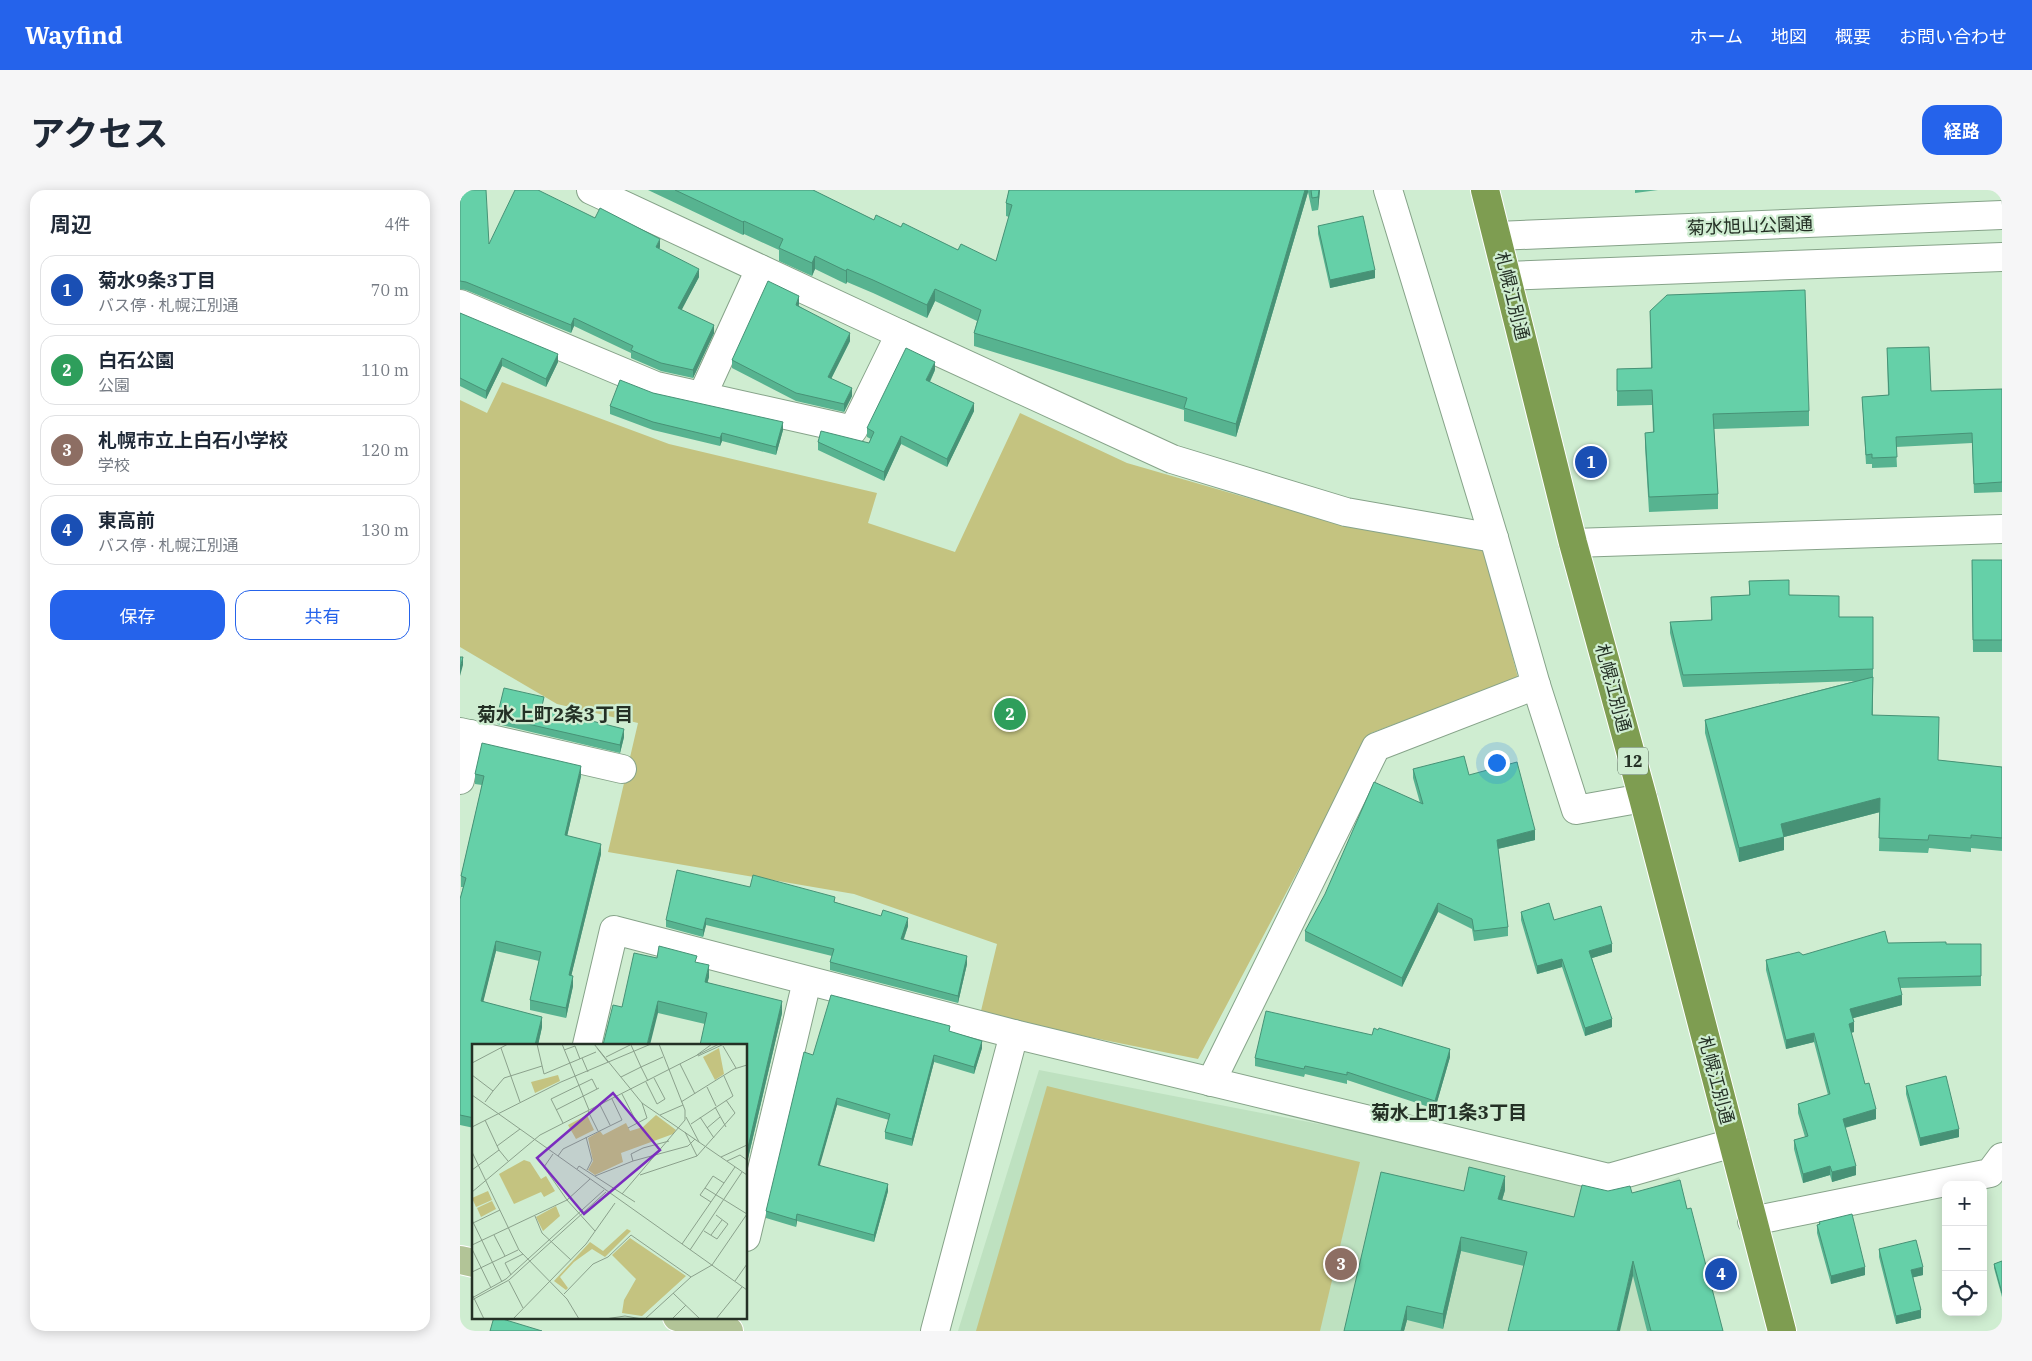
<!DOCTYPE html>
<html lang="ja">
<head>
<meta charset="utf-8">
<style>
	:root { --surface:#fff; --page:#f6f6f7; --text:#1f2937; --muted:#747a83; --line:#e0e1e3; --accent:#2563eb }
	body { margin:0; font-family:"IBM Plex Serif","Noto Sans JP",serif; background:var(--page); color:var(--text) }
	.controls { position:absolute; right:15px; bottom:15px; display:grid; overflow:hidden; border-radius:10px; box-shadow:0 2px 12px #0003 }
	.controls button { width:45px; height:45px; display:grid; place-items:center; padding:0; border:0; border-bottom:1px solid var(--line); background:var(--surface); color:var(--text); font:25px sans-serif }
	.you { position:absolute; left:1036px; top:572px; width:18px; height:18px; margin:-12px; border:4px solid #fff; border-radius:50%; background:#1a73e8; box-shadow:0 0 0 8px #1a73e833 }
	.badge { display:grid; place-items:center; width:32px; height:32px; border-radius:50%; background:var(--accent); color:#fff; font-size:16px; font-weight:700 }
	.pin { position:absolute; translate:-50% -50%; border:2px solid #fff; box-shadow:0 1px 5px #0006 }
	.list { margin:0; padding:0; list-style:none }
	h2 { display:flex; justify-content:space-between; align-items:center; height:65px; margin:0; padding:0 20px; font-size:21px }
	h2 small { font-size:16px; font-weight:400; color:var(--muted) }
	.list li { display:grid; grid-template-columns:32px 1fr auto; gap:15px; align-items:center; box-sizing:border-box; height:70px; margin:0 10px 10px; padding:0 10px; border:1px solid var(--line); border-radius:15px }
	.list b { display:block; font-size:19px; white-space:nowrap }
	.list p { margin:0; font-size:16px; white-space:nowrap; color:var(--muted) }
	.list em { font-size:16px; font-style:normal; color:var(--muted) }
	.actions { display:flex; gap:10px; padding:15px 20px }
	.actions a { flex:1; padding:11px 0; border:1px solid var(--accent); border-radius:15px; text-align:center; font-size:18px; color:var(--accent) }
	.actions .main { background:var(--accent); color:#fff }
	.icon { flex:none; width:28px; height:28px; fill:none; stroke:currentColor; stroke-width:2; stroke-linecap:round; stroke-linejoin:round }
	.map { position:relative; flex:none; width:1542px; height:1141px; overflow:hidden; border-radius:15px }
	header { display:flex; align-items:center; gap:30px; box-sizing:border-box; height:70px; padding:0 25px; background:var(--accent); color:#fff }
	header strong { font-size:24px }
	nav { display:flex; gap:28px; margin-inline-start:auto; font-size:18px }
	.intro { display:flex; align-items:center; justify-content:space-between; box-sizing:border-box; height:120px; padding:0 30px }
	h1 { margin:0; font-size:35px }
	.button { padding:12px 22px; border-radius:15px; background:var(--accent); color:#fff; font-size:18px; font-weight:700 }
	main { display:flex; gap:30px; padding:0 30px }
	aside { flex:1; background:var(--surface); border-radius:15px; box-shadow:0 2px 12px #0003 }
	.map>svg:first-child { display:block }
</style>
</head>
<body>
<header>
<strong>Wayfind</strong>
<nav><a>ホーム</a><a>地図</a><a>概要</a><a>お問い合わせ</a></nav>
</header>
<div class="intro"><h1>アクセス</h1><a class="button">経路</a></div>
<main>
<aside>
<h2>周辺<small>4件</small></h2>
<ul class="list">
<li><span class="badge" style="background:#1a4fb4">1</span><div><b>菊水9条3丁目</b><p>バス停 · 札幌江別通</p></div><em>70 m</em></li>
<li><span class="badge" style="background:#2e9e5b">2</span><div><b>白石公園</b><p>公園</p></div><em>110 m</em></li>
<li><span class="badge" style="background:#8d6e63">3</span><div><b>札幌市立上白石小学校</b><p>学校</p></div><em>120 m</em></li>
<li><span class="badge" style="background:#1a4fb4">4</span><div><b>東高前</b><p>バス停 · 札幌江別通</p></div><em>130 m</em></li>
</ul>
<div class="actions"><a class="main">保存</a><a>共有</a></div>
</aside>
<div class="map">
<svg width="1542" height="1141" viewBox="0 0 1542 1141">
	<rect width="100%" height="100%" fill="#cfedd1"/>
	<polygon fill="#bee1c0" points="579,880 890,940 1171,1007 1219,987 1261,1141 498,1141"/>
	<g fill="#c4c380">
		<polygon points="42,192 209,254 417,303 408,333 495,362 560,223 667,273 812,315 1025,360 1058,488 911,543 738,869 520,825 537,754 394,704 148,662 178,533 97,514 0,457 0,210 27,223"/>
		<polygon points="587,896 900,972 860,1141 516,1141"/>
	</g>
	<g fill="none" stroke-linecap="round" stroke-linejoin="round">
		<g stroke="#86a389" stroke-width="30">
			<g id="minor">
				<polyline points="131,0 440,144"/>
				<polyline points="928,0 1034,348 1076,495 1116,620 1183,608"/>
				<polyline points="1037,46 1542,25"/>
				<polyline points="1047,86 1542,67"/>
				<polyline points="0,114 196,196 393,240 440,144 712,269 886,322 1034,348"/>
				<polyline points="242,206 300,79"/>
				<polyline points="1113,353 1542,339"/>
				<polyline points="0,542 162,579"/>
				<polyline points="0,590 10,544"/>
				<polyline points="127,855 154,740 554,844 1149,988 1273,953"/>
				<polyline points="751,892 916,557 1076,495"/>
				<polyline points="1292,1031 1530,983 1542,967"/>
				<polyline points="286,1047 347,791"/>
				<polyline points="475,1141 554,844"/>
			</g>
		</g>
		<g stroke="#fff" stroke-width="30">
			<g id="major">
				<polyline points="0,1070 14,1073"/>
				<polyline points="217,1127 269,1141"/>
			</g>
		</g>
		<g stroke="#fff" stroke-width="30">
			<polyline id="highway" points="1025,0 1113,353 1183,608 1322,1141"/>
		</g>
		<use href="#minor" stroke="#fff" stroke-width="28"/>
		<use href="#major" stroke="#b2c497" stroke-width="28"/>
		<use href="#highway" stroke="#7e9d51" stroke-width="28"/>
	</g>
	<g fill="#57b390">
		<polygon points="0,0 29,54 135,28 200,57 199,59 239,87 221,120 254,143 233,188 201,181 171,168 171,163 114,136 111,143 6,100 0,99"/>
		<polygon points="188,0 353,0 414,30 441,37 498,60 536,71 549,27 546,26 546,13 549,0 860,0 858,20 852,21 848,2 776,247 724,231 724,220 514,156 514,143 517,131 475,111 467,128 413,103 387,92 386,94 355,79 352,86 319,71 319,60 284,44 283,45"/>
		<polygon points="1175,0 1198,0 1175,3"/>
		<polygon points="858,36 915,88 870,98 858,44"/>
		<polygon points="339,114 339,116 390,151 371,189 392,206 384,222 336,211 272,178 272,170"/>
		<polygon points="1190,121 1349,221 1349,236 1254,239 1258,304 1258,319 1189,322 1185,257 1185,243 1193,242 1192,215 1157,216 1157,179 1191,178"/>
		<polygon points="0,123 98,172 86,197 42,176 26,209 0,196"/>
		<polygon points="1427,158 1471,201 1542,199 1542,302 1514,303 1512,253 1436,257 1437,277 1412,278 1412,274 1406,274 1402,207 1428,205"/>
		<polygon points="475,180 470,192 514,221 487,277 441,254 424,291 358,260 358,252 409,253 411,249 407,247 407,238"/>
		<polygon points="193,203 323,240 316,265 262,251 260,256 193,240 150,224 150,216"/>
		<polygon points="1512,370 1542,370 1542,462 1513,462"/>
		<polygon points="1289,391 1329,405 1379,427 1413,427 1413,525 1478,570 1542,577 1542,661 1511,658 1511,662 1469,658 1468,663 1419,661 1420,622 1324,647 1324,660 1279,672 1245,543 1245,530 1395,491 1223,497 1210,443 1210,432 1251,430 1251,407 1289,405"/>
		<polygon points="84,515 84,516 133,532 164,547 160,563 37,534 37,527"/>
		<polygon points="953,579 1009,585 1075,650 1038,659 1048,737 1048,746 1014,751 1012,739 978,722 942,797 845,751 845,741 960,613 953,588"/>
		<polygon points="15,584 121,586 107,646 141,664 111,786 113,796 106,828 70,820 70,810 79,771 36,761 23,811 82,837 78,855 14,855 14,938 0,935 0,709 3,697 1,697 1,686 22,595 15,594"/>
		<polygon points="290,697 375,712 448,736 444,749 507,774 498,813 370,780 370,772 372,766 246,735 243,747 206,737 206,730"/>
		<polygon points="1061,722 1094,730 1152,762 1132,768 1152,837 1125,846 1102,777 1077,784 1061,730"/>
		<polygon points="1428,753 1486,754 1521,754 1521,796 1440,798 1442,815 1393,828 1394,842 1391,843 1405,894 1416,929 1385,938 1396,985 1372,992 1370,985 1343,993 1334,959 1334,950 1345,947 1338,923 1338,914 1368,905 1354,852 1326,859 1306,780 1306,770"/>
		<polygon points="197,768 237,773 249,787 247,792 322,823 286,977 286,855 245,834 198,823 162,817"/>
		<polygon points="490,842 522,858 514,884 474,872 452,956 425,949 425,942 429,930 377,915 359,976 428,1001 414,1052 337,1031 336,1037 306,1028 306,1021 353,865"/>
		<polygon points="990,867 975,919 887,890 887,894 845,884 844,887 795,876 795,868"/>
		<polygon points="1446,896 1499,947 1460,956 1446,904"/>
		<polygon points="1045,1000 1042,1010 1114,1027 1148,1001 1172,1003 1227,1019 1263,1141 1187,1141 1173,1086 1064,1076 1001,1061 983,1139 947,1130 944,1141 884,1141 1004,1001"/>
		<polygon points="1359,1032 1405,1085 1371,1094 1357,1043 1357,1035 1359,1035"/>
		<polygon points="1419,1059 1463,1085 1453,1087 1461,1128 1436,1134 1419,1067"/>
		<polygon points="1542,1071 1542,1107 1534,1078 1534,1074"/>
	</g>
	<g fill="#479276">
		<polygon points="845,0 848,0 848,2 776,247 776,234"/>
		<polygon points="859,0 860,0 858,20 858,7"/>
		<polygon points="284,31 284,44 283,45 283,32"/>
		<polygon points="200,49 200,57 196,65 196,57"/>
		<polygon points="355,66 355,79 352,86 352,73"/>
		<polygon points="239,79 239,87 218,127 218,118"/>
		<polygon points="387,79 387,92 386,94 386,81"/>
		<polygon points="915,80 915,88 870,98 870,90"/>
		<polygon points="475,99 475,111 467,128 467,115"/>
		<polygon points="339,106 339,114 336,123 336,115"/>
		<polygon points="114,128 114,136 111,143 111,135"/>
		<polygon points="254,135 254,143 233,188 233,180"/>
		<polygon points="390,143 390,151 368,195 368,187"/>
		<polygon points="98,164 98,172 86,197 86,189"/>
		<polygon points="42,168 42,176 26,209 26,201"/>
		<polygon points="475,172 475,180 466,199 466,190"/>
		<polygon points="392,198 392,206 384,222 384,214"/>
		<polygon points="514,213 514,221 487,277 487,269"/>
		<polygon points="323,232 323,240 316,265 316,257"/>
		<polygon points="262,243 262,251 260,256 260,248"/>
		<polygon points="441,246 441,254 424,291 424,282"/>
		<polygon points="3,467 3,475 0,486 0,478"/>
		<polygon points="164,539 164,547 160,563 160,555"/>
		<polygon points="121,576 121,586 105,655 105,645"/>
		<polygon points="1420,608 1420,622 1324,647 1324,660 1279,672 1279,658 1321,634"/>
		<polygon points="1075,640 1075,650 1037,659 1037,650"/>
		<polygon points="141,654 141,664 109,795 109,785"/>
		<polygon points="978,713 978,722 942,797 942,788"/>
		<polygon points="246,728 246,735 243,747 243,740"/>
		<polygon points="448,728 448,736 441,756 441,749"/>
		<polygon points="36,751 36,761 21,821 21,811"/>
		<polygon points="1152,754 1152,762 1129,769 1129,761"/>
		<polygon points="507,766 507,774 498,813 498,806"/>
		<polygon points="1102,769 1102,777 1077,784 1077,776"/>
		<polygon points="249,775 249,787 245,803 245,792"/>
		<polygon points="113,786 113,796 106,828 106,818"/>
		<polygon points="1442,805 1442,815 1390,829 1390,819"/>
		<polygon points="198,811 198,823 190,855 187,855"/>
		<polygon points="322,811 322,823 286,977 286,966"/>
		<polygon points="82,827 82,837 78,855 75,855"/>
		<polygon points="1152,829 1152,837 1125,846 1125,838"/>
		<polygon points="1394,832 1394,842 1389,843 1389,834"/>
		<polygon points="1354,843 1354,852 1326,859 1326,850"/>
		<polygon points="522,851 522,858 514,884 514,877"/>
		<polygon points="990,859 990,867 975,919 975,911"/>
		<polygon points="474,865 474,872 452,956 452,949"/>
		<polygon points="377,908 377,915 358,982 358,975"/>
		<polygon points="1416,919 1416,929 1383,938 1383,929"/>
		<polygon points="1499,939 1499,947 1460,956 1460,948"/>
		<polygon points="1370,976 1370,985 1343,993 1343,984"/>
		<polygon points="1396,976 1396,985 1372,992 1372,982"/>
		<polygon points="1045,986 1045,1000 1038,1024 1038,1009"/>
		<polygon points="428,994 428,1001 414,1052 414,1045"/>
		<polygon points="337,1024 337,1031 336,1037 336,1030"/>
		<polygon points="1001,1047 1001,1061 983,1139 983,1124"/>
		<polygon points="1173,1071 1173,1086 1160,1141 1157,1141"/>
		<polygon points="1405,1077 1405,1085 1371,1094 1371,1086"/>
		<polygon points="1463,1077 1463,1085 1451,1088 1451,1080"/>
		<polygon points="947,1116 947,1130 944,1141 941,1141"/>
		<polygon points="1461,1120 1461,1128 1436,1134 1436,1126"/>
	</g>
	<g fill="#65d0a8" stroke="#479276">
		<polygon points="0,0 26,0 29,54 55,0 78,0 135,28 140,18 200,49 196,57 239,79 218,118 254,135 233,180 201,173 171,160 173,156 114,128 111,135 6,92 0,91"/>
		<polygon points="215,0 353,0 414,30 416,25 441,37 443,33 498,60 501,54 536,71 552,15 546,13 549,0 845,0 776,234 724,218 727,208 514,143 521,120 475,99 467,115 413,90 387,79 386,81 355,66 352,73 319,58 323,49 284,31 283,32"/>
		<polygon points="851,0 859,0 858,7 852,8"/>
		<polygon points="903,26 915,80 870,90 858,36"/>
		<polygon points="308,91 339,106 336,115 390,143 368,187 392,198 384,214 336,203 272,170"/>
		<polygon points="1345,100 1349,221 1253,224 1258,304 1189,307 1185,243 1194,242 1192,200 1157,201 1157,179 1192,178 1190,121 1207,105"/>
		<polygon points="0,123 98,164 86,189 42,168 26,201 0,188"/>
		<polygon points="1469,157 1471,201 1542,199 1542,292 1514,294 1512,243 1436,247 1437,267 1412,268 1412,264 1406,265 1402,207 1429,205 1427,158"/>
		<polygon points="446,158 475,172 466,190 514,213 487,269 441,246 424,282 358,252 361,241 409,253 414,242 407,238"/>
		<polygon points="160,190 193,203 323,232 316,257 262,243 260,248 193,232 150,216"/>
		<polygon points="1512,370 1542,370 1542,450 1513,450"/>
		<polygon points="1329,390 1329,405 1379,406 1379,427 1413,427 1413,479 1223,485 1210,432 1252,430 1251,407 1290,405 1289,391"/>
		<polygon points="0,467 3,467 0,478"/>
		<polygon points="1413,487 1412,525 1479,527 1478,570 1542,577 1542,648 1511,645 1511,648 1469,645 1468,650 1419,648 1420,608 1321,634 1324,647 1279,658 1245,530"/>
		<polygon points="44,498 84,507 82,516 133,528 132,531 164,539 160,555 37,527"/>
		<polygon points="22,553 121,576 105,645 141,654 109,785 113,786 106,818 70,810 81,762 36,751 21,811 82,827 75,855 14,855 14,928 0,925 0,709 6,688 1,686 24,586 15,584"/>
		<polygon points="1004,566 1009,585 1057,572 1075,640 1037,650 1048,737 1014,741 1012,729 978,713 942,788 845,741 865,704 914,592 963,614 953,579"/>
		<polygon points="217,680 290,697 293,685 375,707 374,712 421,726 423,720 448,728 441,749 507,766 498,806 370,772 374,759 246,728 243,740 206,730"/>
		<polygon points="1089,713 1094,730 1141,716 1152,754 1129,761 1152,829 1125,838 1102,769 1077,776 1061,722"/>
		<polygon points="1425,741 1428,753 1486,752 1486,754 1521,754 1521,786 1438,788 1442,805 1390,819 1394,832 1389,834 1405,894 1409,893 1416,919 1383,929 1396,976 1372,982 1370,976 1343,984 1334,950 1348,946 1338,914 1370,904 1354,843 1326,850 1306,770 1339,762 1343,765"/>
		<polygon points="199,756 237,766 235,772 249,775 245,792 322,811 286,966 286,855 240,855 247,823 198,811 187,855 143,855 153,815 162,817 174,763 197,768"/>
		<polygon points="371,805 490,836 489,841 522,851 514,877 474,865 452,949 425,942 430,924 377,908 358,975 428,994 414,1045 337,1024 336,1030 306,1021 344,862 353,865"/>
		<polygon points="806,821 912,845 914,838 918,840 919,838 990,859 975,911 887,882 887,885 845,876 844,879 795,868"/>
		<polygon points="1486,886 1499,939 1460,948 1446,896"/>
		<polygon points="1009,977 1045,986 1038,1009 1114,1027 1122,995 1148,1001 1170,996 1172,1003 1220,990 1227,1019 1231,1018 1263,1141 1191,1141 1173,1071 1157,1141 1048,1141 1067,1062 1001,1047 983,1124 947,1116 941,1141 884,1141 921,982 1004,1001"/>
		<polygon points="1392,1024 1405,1077 1371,1086 1357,1035 1360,1034 1359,1032"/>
		<polygon points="1456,1050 1463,1077 1451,1080 1461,1120 1436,1126 1419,1059"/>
		<polygon points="1542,1071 1542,1103 1534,1074"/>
		<polygon points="34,1127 36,1127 82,1141 30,1141"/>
	</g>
	<g text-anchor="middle" stroke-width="4.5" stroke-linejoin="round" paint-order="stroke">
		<rect fill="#cfedd1" stroke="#576959" stroke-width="1" x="1158" y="557.5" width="30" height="27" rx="4"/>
		<g font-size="16" font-weight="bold" fill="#243025">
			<text x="1173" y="577">12</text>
		</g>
		<g font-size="18" fill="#243025" stroke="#cfedd1">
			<text transform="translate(1290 36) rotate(-2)" y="6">菊水旭山公園通</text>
			<text transform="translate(1052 106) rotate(76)" y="6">札幌江別通</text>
			<text transform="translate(1153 498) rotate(75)" y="6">札幌江別通</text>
			<text transform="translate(1256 890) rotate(75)" y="6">札幌江別通</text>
		</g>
		<g font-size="19" font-weight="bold" fill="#243025" stroke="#cfedd1">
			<text x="95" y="531">菊水上町2条3丁目</text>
			<text x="989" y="929">菊水上町1条3丁目</text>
		</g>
	</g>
	<g transform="translate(12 854)">
		<rect width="275" height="275" fill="#cfedd1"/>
		<path d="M247 4 252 30 243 36 231 13ZM86 31 88 37 63 49 59 38ZM115 71 122 86 104 95 96 81ZM184 71 204 86 201 90 149 109 151 118 123 131 116 126 121 117 116 94 128 87 131 91 154 79 158 87 171 83ZM52 116 58 118 69 135 74 132 83 147 72 153 69 148 42 160 27 130ZM16 147 20 156 4 163 0 154ZM20 157 24 165 9 173 5 164ZM84 162 88 172 71 187 64 173ZM155 185 159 187 133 213 120 205 102 218 88 233 96 244 94 246 82 237 118 198 131 207ZM158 194 214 232 170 272 150 269 152 256 164 235 140 211Z" fill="#c4c380"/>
		<path fill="none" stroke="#8ba18c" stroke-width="1" d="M65 0 72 30 124 8M90 0 117 66M122 0 170 59 275 131M159 1 169 23 191 13M251 2 264 24M29 4 48 58M125 4 136 18M92 6 103 2 108 15M225 11 240 0M226 12 252 0M134 13 158 1M110 14 116 28M0 19 36 0M208 20 223 50M0 31 21 47 13 58M149 33 169 23 176 37M174 38 185 60 193 55 182 34M235 43 244 62M21 47 32 34 70 22M150 50 165 79M0 51 275 246M209 58 262 25 275 21M128 61 138 81M243 63 254 83M84 66 127 44M116 67 126 87M188 71 211 61M214 73 227 98M228 73 242 94M13 76 27 106M91 79 79 55 120 35 125 45M219 80 261 52 252 32M0 83 89 38 179 0M156 84 175 74 170 59M235 84 248 73M213 88 225 112M114 93 120 116 115 126M25 102 48 85M0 108 47 206 95 255 107 275M81 110 72 123 95 156 123 187M86 112 91 105 150 76 140 55M249 113 275 101M161 117 216 102 223 95M255 117 268 111 275 116M105 125 107 122 163 158M0 126 27 106 36 117M168 131 225 112 263 69 254 56M123 132 161 117 159 110 171 104 197 97M252 139 241 132 233 144 275 170M233 144 228 151 239 158M0 148 68 91 247 0M150 150 213 76V66L187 0M63 172 70 189 99 216M0 176 30 238M1 179 28 166M232 187 245 195 256 180 244 171M22 191 33 212M239 191 250 176M210 200 263 123M0 201 95 156 118 135M0 205 19 244M218 206 270 128M0 228 46 206M39 231 33 219 51 210M37 237 51 264M263 237 275 220M201 249 228 275M0 250 12 275M92 250 121 220 136 213 159 191 219 233M0 254 34 235 132 146M0 256 37 236 134 148M41 275 114 200 143 159M133 275 153 272 170 275M173 275 219 233 240 221 275 170M200 275 214 261M244 275 270 243"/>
		<path fill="#7b2cbf" fill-opacity="0.15" stroke="#7b2cbf" stroke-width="2.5" d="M141 49 188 106 112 170 65 114Z"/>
		<rect width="275" height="275" fill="none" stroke="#243025" stroke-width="2.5"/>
	</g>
</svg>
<div class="controls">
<button>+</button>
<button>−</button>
<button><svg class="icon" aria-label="locate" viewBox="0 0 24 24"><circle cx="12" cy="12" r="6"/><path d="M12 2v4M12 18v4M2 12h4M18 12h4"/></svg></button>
</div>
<div class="you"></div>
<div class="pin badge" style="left:1131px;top:272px;background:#1a4fb4">1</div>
<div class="pin badge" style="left:550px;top:524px;background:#2e9e5b">2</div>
<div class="pin badge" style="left:881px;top:1074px;background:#8d6e63">3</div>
<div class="pin badge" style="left:1261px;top:1084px;background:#1a4fb4">4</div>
</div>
</main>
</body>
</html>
